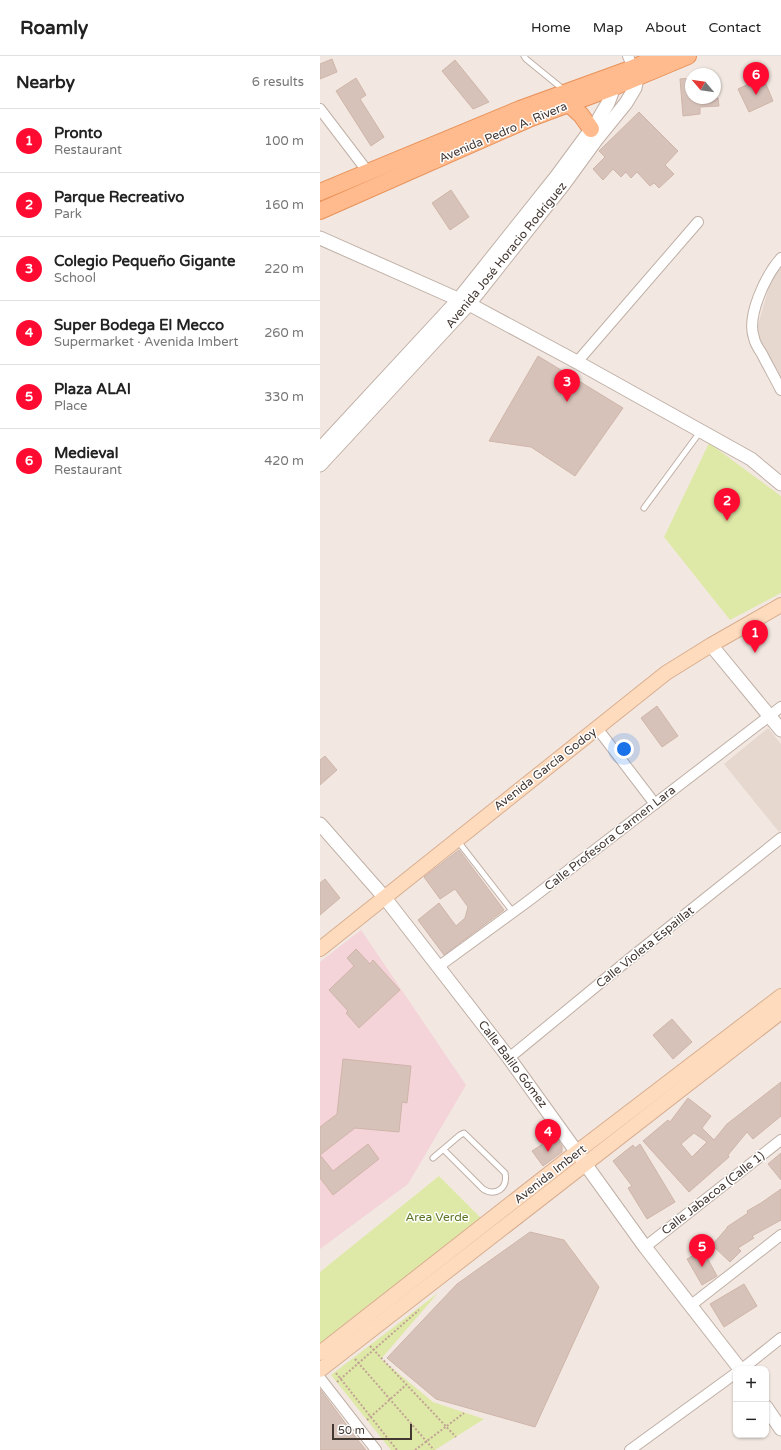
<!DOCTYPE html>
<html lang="en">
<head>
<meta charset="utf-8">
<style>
	:root { --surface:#fff; --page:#f6f6f6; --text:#222; --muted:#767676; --line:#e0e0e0; --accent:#ff0b32 }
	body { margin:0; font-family:"Varela Round",sans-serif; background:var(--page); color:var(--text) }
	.controls { position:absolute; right:12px; bottom:12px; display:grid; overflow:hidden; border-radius:8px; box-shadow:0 1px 3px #0004 }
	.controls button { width:36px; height:36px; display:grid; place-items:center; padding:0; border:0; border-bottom:1px solid var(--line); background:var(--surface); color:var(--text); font:20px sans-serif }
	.compass { position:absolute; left:365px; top:12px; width:36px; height:36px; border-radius:50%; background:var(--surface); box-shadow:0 1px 3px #0004; rotate:299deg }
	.scale { position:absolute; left:12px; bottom:10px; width:80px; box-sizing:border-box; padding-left:4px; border:2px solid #433732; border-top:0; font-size:11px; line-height:14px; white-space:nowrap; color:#433732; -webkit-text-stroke:3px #fff; paint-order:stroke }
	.you { position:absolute; left:304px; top:693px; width:14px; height:14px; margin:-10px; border:3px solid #fff; border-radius:50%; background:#1a73e8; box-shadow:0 0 0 6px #1a73e833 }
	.badge { display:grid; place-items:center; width:26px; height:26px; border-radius:50%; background:var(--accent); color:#fff; font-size:13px; font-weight:700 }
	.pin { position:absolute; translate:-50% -33px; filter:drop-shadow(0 1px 2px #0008) }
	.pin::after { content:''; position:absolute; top:21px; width:14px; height:12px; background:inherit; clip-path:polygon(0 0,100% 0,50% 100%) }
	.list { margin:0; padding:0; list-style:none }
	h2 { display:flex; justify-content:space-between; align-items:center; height:52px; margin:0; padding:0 16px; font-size:17px }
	h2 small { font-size:13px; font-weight:400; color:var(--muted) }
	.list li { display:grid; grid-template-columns:26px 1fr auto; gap:12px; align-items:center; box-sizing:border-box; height:64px; padding:0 16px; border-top:1px solid var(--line) }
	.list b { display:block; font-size:15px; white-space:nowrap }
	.list p { margin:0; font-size:13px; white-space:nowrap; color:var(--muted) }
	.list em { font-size:13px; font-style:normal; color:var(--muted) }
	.map { position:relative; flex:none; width:461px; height:1394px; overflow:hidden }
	header { display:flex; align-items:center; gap:24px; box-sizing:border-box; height:56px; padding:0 20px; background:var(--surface); border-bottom:1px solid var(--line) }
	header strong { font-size:19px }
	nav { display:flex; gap:22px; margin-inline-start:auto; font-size:14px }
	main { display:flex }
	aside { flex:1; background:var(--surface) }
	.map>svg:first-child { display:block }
</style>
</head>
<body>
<header>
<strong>Roamly</strong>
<nav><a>Home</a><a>Map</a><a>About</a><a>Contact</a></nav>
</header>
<main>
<aside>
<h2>Nearby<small>6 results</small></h2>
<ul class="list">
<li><span class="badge">1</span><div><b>Pronto</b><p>Restaurant</p></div><em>100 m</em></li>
<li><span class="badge">2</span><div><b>Parque Recreativo</b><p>Park</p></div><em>160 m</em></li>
<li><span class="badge">3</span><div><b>Colegio Pequeño Gigante</b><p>School</p></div><em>220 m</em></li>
<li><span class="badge">4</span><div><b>Super Bodega El Mecco</b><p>Supermarket · Avenida Imbert</p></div><em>260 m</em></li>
<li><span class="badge">5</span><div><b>Plaza ALAI</b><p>Place</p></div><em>330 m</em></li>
<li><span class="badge">6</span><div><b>Medieval</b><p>Restaurant</p></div><em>420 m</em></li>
</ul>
</aside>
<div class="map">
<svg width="461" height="1394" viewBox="0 0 461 1394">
	<rect width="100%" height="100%" fill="#f2e8e1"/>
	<g fill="#e6d8cf">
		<polygon points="461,203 461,330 434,282 456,207"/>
		<polygon points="448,672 461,688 461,774 459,776 404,708"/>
	</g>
	<polygon fill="#f4d3d9" points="41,874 146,1029 88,1128 0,1193 0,906"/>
	<g fill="#dfe9a7">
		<polygon points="389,387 461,440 461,537 410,564 344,481"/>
		<polygon points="119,1120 163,1164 0,1289 0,1216"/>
		<polygon points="118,1237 61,1303 113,1346 164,1363 115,1394 71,1394 11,1319"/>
	</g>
	<g fill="#d7c2b9" stroke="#cfb5a9" fill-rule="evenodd">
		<polygon points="12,3 17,16 0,23 0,8"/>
		<polygon points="135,4 169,46 153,53 122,15"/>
		<polygon points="443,21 453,45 429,56 418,33"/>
		<polygon points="36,22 46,39 40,43 64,81 51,90 16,35"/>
		<polygon points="371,22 371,42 398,42 399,50 380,51 380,58 363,60 360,23"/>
		<polygon points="319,56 358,95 345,109 354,118 339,132 334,127 330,130 317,116 311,122 306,116 301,121 293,113 283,124 273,113 285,101 279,95"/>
		<polygon points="131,134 149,161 130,174 112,147"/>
		<polygon points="218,300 303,352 255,420 211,391 169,385"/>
		<polygon points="337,650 358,680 342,691 321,662"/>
		<polygon points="5,700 17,714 0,729 0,704"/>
		<polygon points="139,794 184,854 124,899 98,864 119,847 136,870 145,862 148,851 135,833 120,843 104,821"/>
		<polygon points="5,823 20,842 0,859 0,827"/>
		<polygon points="36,893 50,908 53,904 80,934 39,972 26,957 28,955 9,934 34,910 27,902"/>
		<polygon points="352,963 372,986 353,1003 333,979"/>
		<polygon points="23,1003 91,1010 87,1047 82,1046 79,1076 35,1072 0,1099 13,1115 48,1088 59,1103 13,1139 0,1122 0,1071 17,1058"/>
		<path d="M461 1026V1060L433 1083 427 1076 408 1099 409 1101 369 1136 323 1085 348 1064 350 1066 368 1042 391 1060 382 1072 394 1084 407 1068ZM374 1077 387 1086 372 1101 361 1088Z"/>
		<polygon points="235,1080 242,1090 242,1096 223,1110 212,1095"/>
		<polygon points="320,1088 355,1146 327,1163 308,1132 312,1130 293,1105 313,1089 315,1092"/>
		<polygon points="461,1097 461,1124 448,1108"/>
		<polygon points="461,1133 461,1164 432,1180 434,1182 418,1192 421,1195 410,1206 392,1189 407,1172 407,1171 428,1157 427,1155 441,1147"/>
		<polygon points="210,1176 244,1184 279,1231 215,1371 116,1343 67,1302 137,1228"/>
		<polygon points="383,1194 397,1220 382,1229 367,1203"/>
		<polygon points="424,1228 437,1250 404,1271 390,1248"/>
		<polygon points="0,1333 37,1383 46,1394 0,1394"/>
	</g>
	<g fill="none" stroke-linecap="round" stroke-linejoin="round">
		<g stroke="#c0b0a7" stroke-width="7">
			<g id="service">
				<polyline points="204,0 206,3 244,34"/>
				<polyline points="324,452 380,376"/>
				<polyline points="137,784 193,856"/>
				<path d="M113 1102 140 1079 144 1077 185 1117C188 1132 176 1141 163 1133L124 1094"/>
			</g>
		</g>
		<g stroke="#c0b0a7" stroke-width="12">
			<g id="minor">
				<polyline points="308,0 313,12"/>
				<polyline points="0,53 48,116"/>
				<path d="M461 202C446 219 426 260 434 282 435 288 439 293 442 298 448 310 455 322 461 334"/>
				<polyline points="257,306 378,166"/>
				<polyline points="277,672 335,748"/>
				<polyline points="118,911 207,846 461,651"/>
				<polyline points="189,1002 313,900 461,782"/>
				<polyline points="325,1191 461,1084"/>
				<polyline points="370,1250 461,1179"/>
				<polyline points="422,1313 461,1282"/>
				<polyline points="0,1322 56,1394"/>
				<polyline points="310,1394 416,1317"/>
			</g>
		</g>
		<g stroke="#c0b0a7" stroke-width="15">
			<g id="tertiary">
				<polyline points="0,182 149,248 257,306 431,403 461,428"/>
				<polyline points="0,393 138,244 236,121 278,64 288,47 294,31 292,25"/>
				<polyline points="0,409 149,248 244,128 276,84 306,47 315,32 317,22 314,15"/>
				<polyline points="391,589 461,674"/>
				<polyline points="0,768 65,842 189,1002 325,1191 420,1313"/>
				<polyline points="446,1351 461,1373"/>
			</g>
		</g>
		<g stroke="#d8ae90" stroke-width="16">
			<g id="secondary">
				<polyline points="0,893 346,617 391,589 461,549"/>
				<polyline points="0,1297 249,1102 461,940"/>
				<polyline points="0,1314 461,956"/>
			</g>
		</g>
		<g stroke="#e89159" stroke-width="18">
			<g id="primary">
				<polyline points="249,48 261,59 271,73"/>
				<polyline points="0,136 200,53 313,12 339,0"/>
				<polyline points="0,155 211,62 294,31 368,0"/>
			</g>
		</g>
		<g stroke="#c0a394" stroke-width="2" stroke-dasharray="2 2" stroke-linecap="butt">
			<polyline points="50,1290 136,1381"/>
			<polyline points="35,1303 114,1394"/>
			<polyline points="16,1317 77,1394"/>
			<polyline points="17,1326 99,1254"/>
			<polyline points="47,1364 86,1329"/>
			<polyline points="95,1394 144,1357"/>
		</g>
		<use href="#service" stroke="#fff" stroke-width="5"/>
		<use href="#minor" stroke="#fff" stroke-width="10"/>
		<use href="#tertiary" stroke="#fff" stroke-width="13"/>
		<use href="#secondary" stroke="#ffdbbe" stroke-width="14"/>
		<use href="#primary" stroke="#ffbb8d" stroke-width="16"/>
	</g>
	<g text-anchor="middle" stroke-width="3" stroke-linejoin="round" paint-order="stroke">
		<g font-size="12" fill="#433732" stroke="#fff">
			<text transform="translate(183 76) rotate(-23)" y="4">Avenida Pedro A. Rivera</text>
			<text transform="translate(186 199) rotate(-51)" y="4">Avenida José Horacio Rodríguez</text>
			<text transform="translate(225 713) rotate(-38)" y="4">Avenida García Godoy</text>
			<text transform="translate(290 782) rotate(-38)" y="4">Calle Profesora Carmen Lara</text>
			<text transform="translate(325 891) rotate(-39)" y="4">Calle Violeta Espaillat</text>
			<text transform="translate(193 1008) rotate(53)" y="4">Calle Balilo Gómez</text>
			<text transform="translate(230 1118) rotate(-38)" y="4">Avenida Imbert</text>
			<text transform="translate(393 1137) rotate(-38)" y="4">Calle Jabacoa (Calle 1)</text>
		</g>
		<g font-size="12" fill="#5d7624" stroke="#fff">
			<text x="117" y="1165">Area Verde</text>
		</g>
	</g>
</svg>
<div class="controls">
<button>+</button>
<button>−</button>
</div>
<svg class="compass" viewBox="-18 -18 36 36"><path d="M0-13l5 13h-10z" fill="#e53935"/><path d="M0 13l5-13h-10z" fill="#767676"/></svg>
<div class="scale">50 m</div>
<div class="you"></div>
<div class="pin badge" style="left:435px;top:597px">1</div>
<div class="pin badge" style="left:407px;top:465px">2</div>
<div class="pin badge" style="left:247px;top:346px">3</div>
<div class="pin badge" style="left:228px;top:1096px">4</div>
<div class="pin badge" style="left:382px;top:1211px">5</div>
<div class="pin badge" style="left:436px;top:39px">6</div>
</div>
</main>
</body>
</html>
